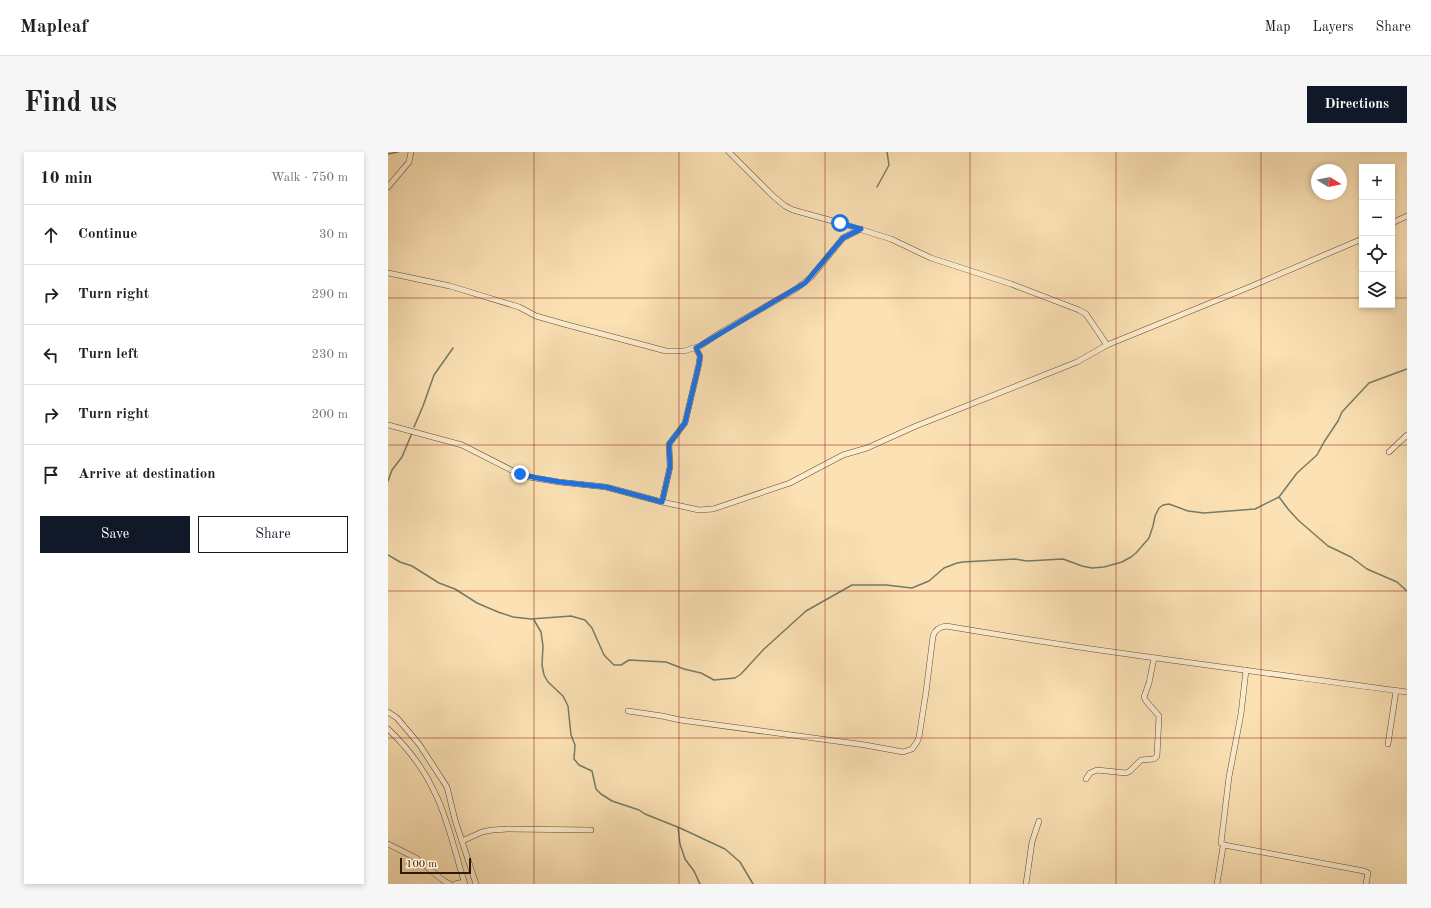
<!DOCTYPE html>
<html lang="en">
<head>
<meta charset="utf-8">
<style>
	:root { --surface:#fff; --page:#f6f6f6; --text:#202124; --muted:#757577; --line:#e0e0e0; --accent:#111827 }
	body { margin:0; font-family:"Old Standard TT",serif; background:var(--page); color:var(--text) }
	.controls { position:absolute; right:12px; top:12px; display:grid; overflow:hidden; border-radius:0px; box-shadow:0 2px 6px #0003 }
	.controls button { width:36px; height:36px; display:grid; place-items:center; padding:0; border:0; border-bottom:1px solid var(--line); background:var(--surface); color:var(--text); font:20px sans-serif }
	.compass { position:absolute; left:923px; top:12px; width:36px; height:36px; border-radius:50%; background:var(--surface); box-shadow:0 2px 6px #0003; rotate:100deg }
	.scale { position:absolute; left:12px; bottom:10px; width:71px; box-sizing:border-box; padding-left:4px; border:2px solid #331704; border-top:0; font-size:11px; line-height:14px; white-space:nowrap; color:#331704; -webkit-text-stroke:3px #fcecce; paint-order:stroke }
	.stop { position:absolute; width:12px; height:12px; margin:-9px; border:3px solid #1a73e8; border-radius:50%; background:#fff }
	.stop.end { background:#1a73e8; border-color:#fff; box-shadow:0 1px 4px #0008 }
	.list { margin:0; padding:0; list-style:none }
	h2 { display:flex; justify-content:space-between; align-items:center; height:52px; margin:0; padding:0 16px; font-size:17px }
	h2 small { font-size:13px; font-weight:400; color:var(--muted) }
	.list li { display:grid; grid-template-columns:26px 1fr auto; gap:12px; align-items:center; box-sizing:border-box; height:60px; padding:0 16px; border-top:1px solid var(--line) }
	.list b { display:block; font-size:15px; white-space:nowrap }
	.list em { font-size:13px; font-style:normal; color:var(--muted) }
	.actions { display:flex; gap:8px; padding:12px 16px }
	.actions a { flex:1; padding:9px 0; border:1px solid var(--accent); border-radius:0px; text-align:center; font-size:14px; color:var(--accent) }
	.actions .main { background:var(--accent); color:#fff }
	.icon { flex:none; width:22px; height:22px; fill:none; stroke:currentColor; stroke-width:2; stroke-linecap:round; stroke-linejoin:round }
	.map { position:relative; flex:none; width:1019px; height:732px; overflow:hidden; border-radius:0px }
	header { display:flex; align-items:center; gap:24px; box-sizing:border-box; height:56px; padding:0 20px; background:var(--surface); border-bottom:1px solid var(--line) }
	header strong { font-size:19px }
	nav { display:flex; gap:22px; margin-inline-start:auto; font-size:14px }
	.intro { display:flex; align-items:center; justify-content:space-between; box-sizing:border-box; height:96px; padding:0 24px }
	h1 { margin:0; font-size:28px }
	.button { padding:10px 18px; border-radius:0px; background:var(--accent); color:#fff; font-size:14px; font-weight:700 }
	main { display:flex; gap:24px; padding:0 24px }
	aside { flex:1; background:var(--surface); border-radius:0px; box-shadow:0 2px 6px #0003 }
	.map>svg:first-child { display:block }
</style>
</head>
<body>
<header>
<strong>Mapleaf</strong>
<nav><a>Map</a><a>Layers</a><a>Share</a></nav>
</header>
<div class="intro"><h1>Find us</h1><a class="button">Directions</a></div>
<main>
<aside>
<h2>10 min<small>Walk · 750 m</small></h2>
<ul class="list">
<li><svg class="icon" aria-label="ahead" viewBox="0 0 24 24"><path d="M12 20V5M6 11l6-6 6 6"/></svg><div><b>Continue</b></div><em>30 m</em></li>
<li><svg class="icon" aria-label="right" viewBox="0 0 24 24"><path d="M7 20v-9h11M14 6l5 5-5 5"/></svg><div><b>Turn right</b></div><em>290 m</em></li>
<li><svg class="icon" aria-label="left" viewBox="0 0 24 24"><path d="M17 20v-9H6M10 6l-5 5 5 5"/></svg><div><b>Turn left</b></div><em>230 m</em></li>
<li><svg class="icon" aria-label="right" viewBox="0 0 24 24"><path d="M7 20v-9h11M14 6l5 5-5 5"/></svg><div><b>Turn right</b></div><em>200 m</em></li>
<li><svg class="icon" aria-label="arrive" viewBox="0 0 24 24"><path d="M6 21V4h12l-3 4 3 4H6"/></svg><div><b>Arrive at destination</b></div></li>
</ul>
<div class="actions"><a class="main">Save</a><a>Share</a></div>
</aside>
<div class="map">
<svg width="1019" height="732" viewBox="0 0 1019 732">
	<rect width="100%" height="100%" fill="#fbe1b4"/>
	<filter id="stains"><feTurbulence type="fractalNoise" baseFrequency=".005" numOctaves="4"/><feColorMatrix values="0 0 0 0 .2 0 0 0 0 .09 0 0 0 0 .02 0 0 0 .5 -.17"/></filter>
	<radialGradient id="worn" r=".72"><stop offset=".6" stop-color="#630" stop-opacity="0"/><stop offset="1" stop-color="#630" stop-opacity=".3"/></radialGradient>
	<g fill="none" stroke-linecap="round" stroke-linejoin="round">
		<g stroke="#747b68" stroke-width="1.5">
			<polyline points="0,2 10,0"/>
			<polyline points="489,35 501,13 499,0"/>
			<polyline points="26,275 35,254 46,223 65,196"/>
			<polyline points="0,329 4,318 14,305 24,281"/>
			<polyline points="891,345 900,357 910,368 940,394 963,405 979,417 1009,430 1019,439"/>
			<polyline points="0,403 12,410 24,414 51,431 67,437 89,451 110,460 125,465 143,467 183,464 197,468 204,476 216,503 226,513 233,513 241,508 278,510 296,517 313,521 326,528 347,526 353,522 376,497 418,459 464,433 498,433 524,436 541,429 556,416 569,411 575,410 627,407 639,409 675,407 694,414 704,416 716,415 734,410 743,405 748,401 761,386 765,374 767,364 771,356 775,353 781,352 800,359 816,361 867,357 891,345 909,321 929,303 936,290 950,269 954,260 981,231 1019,217"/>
			<polyline points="146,468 153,480 155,494 154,513 156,523 160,530 175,544 180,554 183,583 187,593 186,607 191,613 204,619 208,637 213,642 224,649 251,658 257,662 292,676 337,697 352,710 365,732"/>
			<polyline points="290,675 292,692 297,707 306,719 312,732"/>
		</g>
		<g stroke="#654a30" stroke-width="6">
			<g id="street">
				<polyline points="341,0 385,44 397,54 405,58 452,71 503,87 543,106 623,132 691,158 698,162 719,193"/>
				<polyline points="0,35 21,10 23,0"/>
				<polyline points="1004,71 1019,64"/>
				<polyline points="0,121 62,134 131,155 148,164 176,172 278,199 296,199 312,194 335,179 408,137 423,125 455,86 473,77"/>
				<polyline points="0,273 74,293 125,319 141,325 171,330 218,335 274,350 311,358 325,357 402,331 455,303 479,296 528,274 689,210 719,193 864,134 974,87"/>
				<polyline points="1001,300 1019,283"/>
				<polyline points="274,350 282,315 281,292 297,271 311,212 312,204 308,196"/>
				<path d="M240 559 274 564 292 568 477 593 515 600 524 597 529 590 531 585 538 540 545 484C547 478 551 475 558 474 711 500 865 519 1019 540"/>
				<polyline points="0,560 9,566 31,592 59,635 67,668 88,732"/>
				<path d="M0 577C19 595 36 617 47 641 61 669 67 702 77 732"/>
				<polyline points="1000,592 1008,539"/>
				<polyline points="698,627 702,621 709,618 738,621 742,619 753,608 766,607 769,604 771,564 758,549 756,545 761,531 766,506"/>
				<polyline points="74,689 94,680 104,678 120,677 203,678"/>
				<polyline points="0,692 28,706 56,729 62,732"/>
				<polyline points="836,693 976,719 980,721 978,732"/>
				<polyline points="67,732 76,730"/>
				<polyline points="638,732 644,690 651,669"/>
				<polyline points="829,732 835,695 836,693 833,691 841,625 853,562 858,518"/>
			</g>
		</g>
		<use href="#street" stroke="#fcecce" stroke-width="5"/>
	</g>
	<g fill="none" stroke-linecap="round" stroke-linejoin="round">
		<polyline stroke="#1a73e8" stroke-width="5" points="132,322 149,326 172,330 218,335 274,350 282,315 281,292 297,271 311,212 312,204 308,196 417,131 455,86 473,77 452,71"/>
	</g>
	<path fill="none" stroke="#8f2418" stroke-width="1" stroke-opacity="0.55" d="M146 0V732M291 0V732M437 0V732M582 0V732M728 0V732M873 0V732M0 146H974M1004 146H1019M0 293H1019M0 439H1019M0 586H1019"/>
	<rect width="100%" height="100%" filter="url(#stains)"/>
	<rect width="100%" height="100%" fill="url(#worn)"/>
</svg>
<div class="controls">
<button>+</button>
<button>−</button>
<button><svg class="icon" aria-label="locate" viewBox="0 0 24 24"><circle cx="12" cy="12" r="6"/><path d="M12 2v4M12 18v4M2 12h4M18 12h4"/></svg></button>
<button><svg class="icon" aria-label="layers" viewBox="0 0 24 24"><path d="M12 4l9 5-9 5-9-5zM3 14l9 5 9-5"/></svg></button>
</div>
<svg class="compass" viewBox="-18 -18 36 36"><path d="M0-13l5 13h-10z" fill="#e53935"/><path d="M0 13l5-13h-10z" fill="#757577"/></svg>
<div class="scale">100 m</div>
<div class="stop" style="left:452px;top:71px"></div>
<div class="stop end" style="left:132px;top:322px"></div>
</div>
</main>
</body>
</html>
